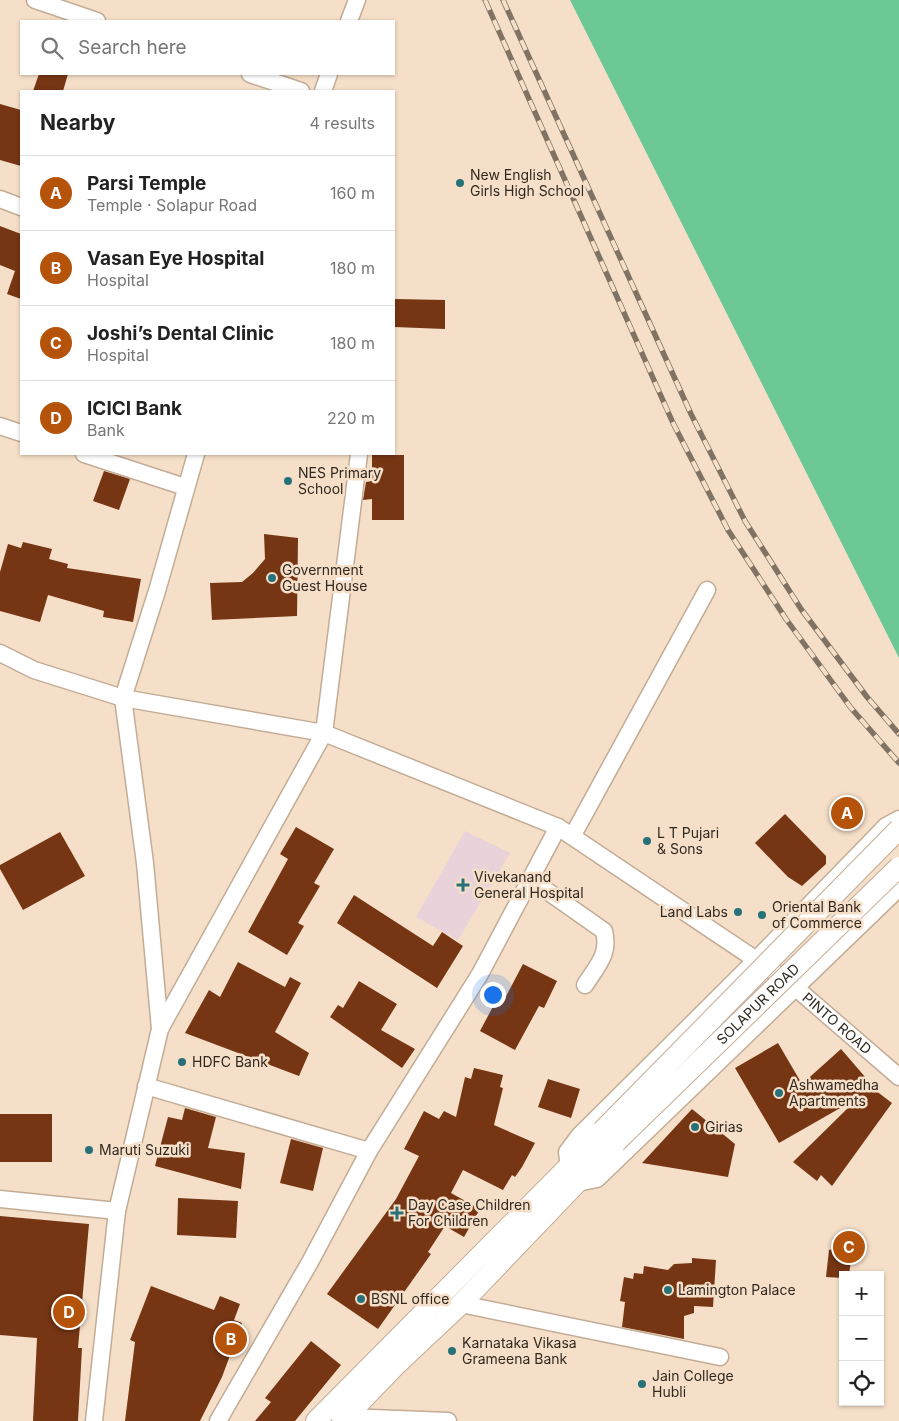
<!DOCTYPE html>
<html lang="en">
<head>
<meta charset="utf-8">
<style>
	:root { --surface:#fff; --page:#f6f6f6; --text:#222; --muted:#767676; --line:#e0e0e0; --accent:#b45309 }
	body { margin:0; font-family:Inter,sans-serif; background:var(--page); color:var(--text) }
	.controls { position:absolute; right:15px; bottom:15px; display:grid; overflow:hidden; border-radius:0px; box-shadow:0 1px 4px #0004 }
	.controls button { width:45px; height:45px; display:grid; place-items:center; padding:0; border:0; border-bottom:1px solid var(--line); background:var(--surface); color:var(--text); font:25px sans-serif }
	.you { position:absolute; left:492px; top:994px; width:18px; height:18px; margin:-12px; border:4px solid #fff; border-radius:50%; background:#1a73e8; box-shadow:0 0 0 8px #1a73e833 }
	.badge { display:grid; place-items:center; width:32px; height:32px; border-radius:50%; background:var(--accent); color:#fff; font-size:16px; font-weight:700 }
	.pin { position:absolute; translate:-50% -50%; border:2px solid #fff; box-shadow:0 1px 5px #0006 }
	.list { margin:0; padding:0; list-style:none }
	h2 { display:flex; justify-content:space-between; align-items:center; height:65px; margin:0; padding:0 20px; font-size:21px }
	h2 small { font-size:16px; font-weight:400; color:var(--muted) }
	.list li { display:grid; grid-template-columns:32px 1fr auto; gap:15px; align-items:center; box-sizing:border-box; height:75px; padding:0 20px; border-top:1px solid var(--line) }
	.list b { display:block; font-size:19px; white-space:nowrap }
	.list p { margin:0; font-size:16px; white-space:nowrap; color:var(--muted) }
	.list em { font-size:16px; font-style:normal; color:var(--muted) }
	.icon { flex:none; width:28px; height:28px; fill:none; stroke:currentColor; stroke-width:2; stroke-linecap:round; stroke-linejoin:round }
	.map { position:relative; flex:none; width:899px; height:1421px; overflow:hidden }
	.search { position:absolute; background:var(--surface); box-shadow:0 1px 4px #0004; left:20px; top:20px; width:375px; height:55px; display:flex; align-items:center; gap:12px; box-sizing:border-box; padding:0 18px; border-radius:0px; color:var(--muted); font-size:19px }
	.panel { position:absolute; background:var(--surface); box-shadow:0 1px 4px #0004; left:20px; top:90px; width:375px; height:365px; border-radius:0px }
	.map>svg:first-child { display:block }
</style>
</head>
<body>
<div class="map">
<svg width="899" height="1421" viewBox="0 0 899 1421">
	<rect width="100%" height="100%" fill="#f6dfc8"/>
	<polygon fill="#ead2da" points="465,831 510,853 458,940 416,917"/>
	<polygon fill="#6cc996" points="570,0 899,0 899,658"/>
	<g fill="#763513">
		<polygon points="39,74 68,74 63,91 33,91"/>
		<polygon points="0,104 21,110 21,166 0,160"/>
		<polygon points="0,226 21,234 21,299 7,294 15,271 0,265"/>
		<polygon points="394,299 445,300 445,329 394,327"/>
		<polygon points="372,455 404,455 404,520 372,520 372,499 363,500 366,482 372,481"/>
		<polygon points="104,471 130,479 119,510 93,501"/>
		<polygon points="264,534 298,538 297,616 212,620 210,583 242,582 253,573 265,559"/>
		<polygon points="23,542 52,549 49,559 68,564 67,568 141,579 133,622 103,617 104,611 48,595 40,622 0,611 0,572 8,544 21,548"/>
		<polygon points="785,814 826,856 826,864 802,886 788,877 755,843"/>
		<polygon points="296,827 334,849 314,883 320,886 298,923 304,926 287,955 248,932 288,859 280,854"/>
		<polygon points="60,832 85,876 23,910 0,869 0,865"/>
		<polygon points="354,895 433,946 442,932 463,946 437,988 337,923"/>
		<polygon points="238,962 285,987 290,977 301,983 275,1032 309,1053 299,1076 185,1033 209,990 220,997"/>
		<polygon points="523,964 557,981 544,1008 539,1006 515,1050 480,1031 497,999 503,1002"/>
		<polygon points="359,981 397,1004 381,1030 415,1049 402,1068 330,1017 338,1005 343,1008"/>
		<polygon points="778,1043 802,1084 841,1049 866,1078 863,1081 892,1103 832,1186 821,1175 817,1181 793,1162 851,1105 849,1103 779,1143 735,1068"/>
		<polygon points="474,1068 503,1075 500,1087 503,1088 494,1125 535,1143 522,1167 515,1177 512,1175 503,1190 463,1170 451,1193 480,1209 464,1237 445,1226 428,1252 431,1254 378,1329 327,1294 396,1199 419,1156 404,1149 424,1111 439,1119 444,1111 456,1117 465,1077 471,1079"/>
		<polygon points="548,1079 580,1089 571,1118 538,1107"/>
		<polygon points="185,1108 216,1117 208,1148 245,1153 241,1189 155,1166 168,1117 182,1120"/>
		<polygon points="692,1109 735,1144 728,1177 642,1163"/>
		<rect x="0" y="1114" width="52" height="48"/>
		<polygon points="291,1139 323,1148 313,1191 280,1183"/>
		<polygon points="178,1198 238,1201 236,1238 177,1235"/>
		<polygon points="0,1216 89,1224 78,1348 82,1348 78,1421 33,1421 37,1338 0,1335"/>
		<polygon points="833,1249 852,1251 849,1275 843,1275 843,1278 826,1277 829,1250"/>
		<polygon points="692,1258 716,1260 713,1307 694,1306 694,1313 684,1316 684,1339 622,1327 625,1302 620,1301 624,1277 633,1279 634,1273 643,1274 644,1266 668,1270 674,1264 692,1263"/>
		<polygon points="151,1286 214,1310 220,1296 240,1304 234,1320 242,1323 222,1377 200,1421 125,1421 135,1342 130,1340"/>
		<polygon points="311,1341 341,1365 295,1421 255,1421 271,1402 265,1398"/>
	</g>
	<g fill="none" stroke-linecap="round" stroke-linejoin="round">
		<g stroke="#c3ac96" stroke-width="19">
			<g id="minor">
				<polyline points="35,0 97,21"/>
				<polyline points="349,21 357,0"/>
				<polyline points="250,74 301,91"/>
				<polyline points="323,91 329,74"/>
				<polyline points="0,199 21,207"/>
				<polyline points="0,426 21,433"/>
				<polyline points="84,454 185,487"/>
				<path id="s1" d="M0 653 34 670 123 698 324 733 558 827 789 982 899 1077"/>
				<polyline points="573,835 707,590"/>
				<path d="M530 879 604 931C610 954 597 966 585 985"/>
				<polyline points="160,1029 145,863 123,698 157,591 196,454"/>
				<polyline points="146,1086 369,1151"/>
				<polyline points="569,1167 567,1152 579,1136 756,960 886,826 899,819"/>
				<polyline points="577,1183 597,1179 899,888"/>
				<polyline points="0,1199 117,1211"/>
				<polyline points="461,1304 720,1357"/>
				<polyline points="346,1417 448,1421"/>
				<polyline points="94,1421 117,1211 160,1029 324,733 359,454"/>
				<polyline points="218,1421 310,1262 369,1151 480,974 558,827"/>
			</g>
		</g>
		<g stroke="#c3ac96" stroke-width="22">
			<g id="major">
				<polyline points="316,1421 582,1153 602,1131"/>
				<polyline points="342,1421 395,1366 461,1304 616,1142"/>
			</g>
		</g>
		<use href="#minor" stroke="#fff" stroke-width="16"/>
		<use href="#major" stroke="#fff" stroke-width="20"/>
		<g stroke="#817364" stroke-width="5.5">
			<g id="rail">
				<polyline points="485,0 673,423 728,530 786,619 851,708 899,763"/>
				<polyline points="503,0 691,414 745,521 801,609 867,697 899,734"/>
			</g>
		</g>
		<use href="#rail" stroke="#f6dfc8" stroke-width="4" stroke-dasharray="11" stroke-linecap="butt"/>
		<g stroke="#c3ac96" stroke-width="22" stroke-linecap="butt">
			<g id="major-bridge">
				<polyline points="602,1131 899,829"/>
				<path id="s2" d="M616 1142 899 867"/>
			</g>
		</g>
		<use href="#major-bridge" stroke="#fff" stroke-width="20"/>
	</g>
	<g fill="#277179" stroke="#f6dfc8" stroke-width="2">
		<circle cx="460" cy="183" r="5"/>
		<circle cx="288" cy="481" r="5"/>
		<circle cx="272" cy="578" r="5"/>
		<circle cx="647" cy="841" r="5"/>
		<path d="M460.5 877.5h5v5h5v5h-5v5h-5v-5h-5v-5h5z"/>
		<circle cx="738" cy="912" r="5"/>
		<circle cx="762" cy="915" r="5"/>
		<circle cx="182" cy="1062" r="5"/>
		<circle cx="779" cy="1093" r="5"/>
		<circle cx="695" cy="1127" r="5"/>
		<circle cx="89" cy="1150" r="5"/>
		<path d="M394.5 1205.5h5v5h5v5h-5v5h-5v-5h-5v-5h5z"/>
		<circle cx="668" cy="1290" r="5"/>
		<circle cx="361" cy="1299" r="5"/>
		<circle cx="452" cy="1351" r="5"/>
		<circle cx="642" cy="1384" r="5"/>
	</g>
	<g text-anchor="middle" stroke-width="5" stroke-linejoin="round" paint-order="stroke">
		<g font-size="14" fill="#31281f" stroke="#f6dfc8" text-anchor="start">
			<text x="470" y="180">New English<tspan x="470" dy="16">Girls High School</tspan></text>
			<text x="298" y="478">NES Primary<tspan x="298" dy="16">School</tspan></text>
			<text x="282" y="575">Government<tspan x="282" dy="16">Guest House</tspan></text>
			<text x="657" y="838">L T Pujari<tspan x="657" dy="16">&amp; Sons</tspan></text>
			<text x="474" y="882">Vivekanand<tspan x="474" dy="16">General Hospital</tspan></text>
			<text x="772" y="912">Oriental Bank<tspan x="772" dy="16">of Commerce</tspan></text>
			<text x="728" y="917" text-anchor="end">Land Labs</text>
			<text x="192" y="1067">HDFC Bank</text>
			<text x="789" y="1090">Ashwamedha<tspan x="789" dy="16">Apartments</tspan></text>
			<text x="705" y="1132">Girias</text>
			<text x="99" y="1155">Maruti Suzuki</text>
			<text x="408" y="1210">Day Case Children<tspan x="408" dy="16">For Children</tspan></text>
			<text x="678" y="1295">Lamington Palace</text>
			<text x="371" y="1304">BSNL office</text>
			<text x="462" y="1348">Karnataka Vikasa<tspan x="462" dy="16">Grameena Bank</tspan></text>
			<text x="652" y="1381">Jain College<tspan x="652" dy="16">Hubli</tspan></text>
		</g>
		<g font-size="14" fill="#31281f" stroke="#f6dfc8">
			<text dy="5" stroke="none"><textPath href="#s2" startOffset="198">SOLAPUR ROAD</textPath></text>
			<text dy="5" stroke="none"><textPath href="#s1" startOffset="929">PINTO ROAD</textPath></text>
		</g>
	</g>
</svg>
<div class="controls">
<button>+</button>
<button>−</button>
<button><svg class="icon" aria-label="locate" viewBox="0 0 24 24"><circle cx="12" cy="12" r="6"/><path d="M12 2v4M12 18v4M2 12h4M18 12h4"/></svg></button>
</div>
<div class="you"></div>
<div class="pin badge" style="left:847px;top:813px">A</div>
<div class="pin badge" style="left:231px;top:1339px">B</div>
<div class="pin badge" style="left:849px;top:1247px">C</div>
<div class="pin badge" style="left:69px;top:1312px">D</div>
<div class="search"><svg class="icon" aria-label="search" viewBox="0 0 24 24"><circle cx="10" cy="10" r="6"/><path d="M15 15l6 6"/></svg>Search here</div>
<section class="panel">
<h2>Nearby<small>4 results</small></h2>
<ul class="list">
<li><span class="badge">A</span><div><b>Parsi Temple</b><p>Temple · Solapur Road</p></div><em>160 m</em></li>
<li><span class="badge">B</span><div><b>Vasan Eye Hospital</b><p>Hospital</p></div><em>180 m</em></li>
<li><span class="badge">C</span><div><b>Joshi’s Dental Clinic</b><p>Hospital</p></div><em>180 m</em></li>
<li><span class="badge">D</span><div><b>ICICI Bank</b><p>Bank</p></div><em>220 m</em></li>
</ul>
</section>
</div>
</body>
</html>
